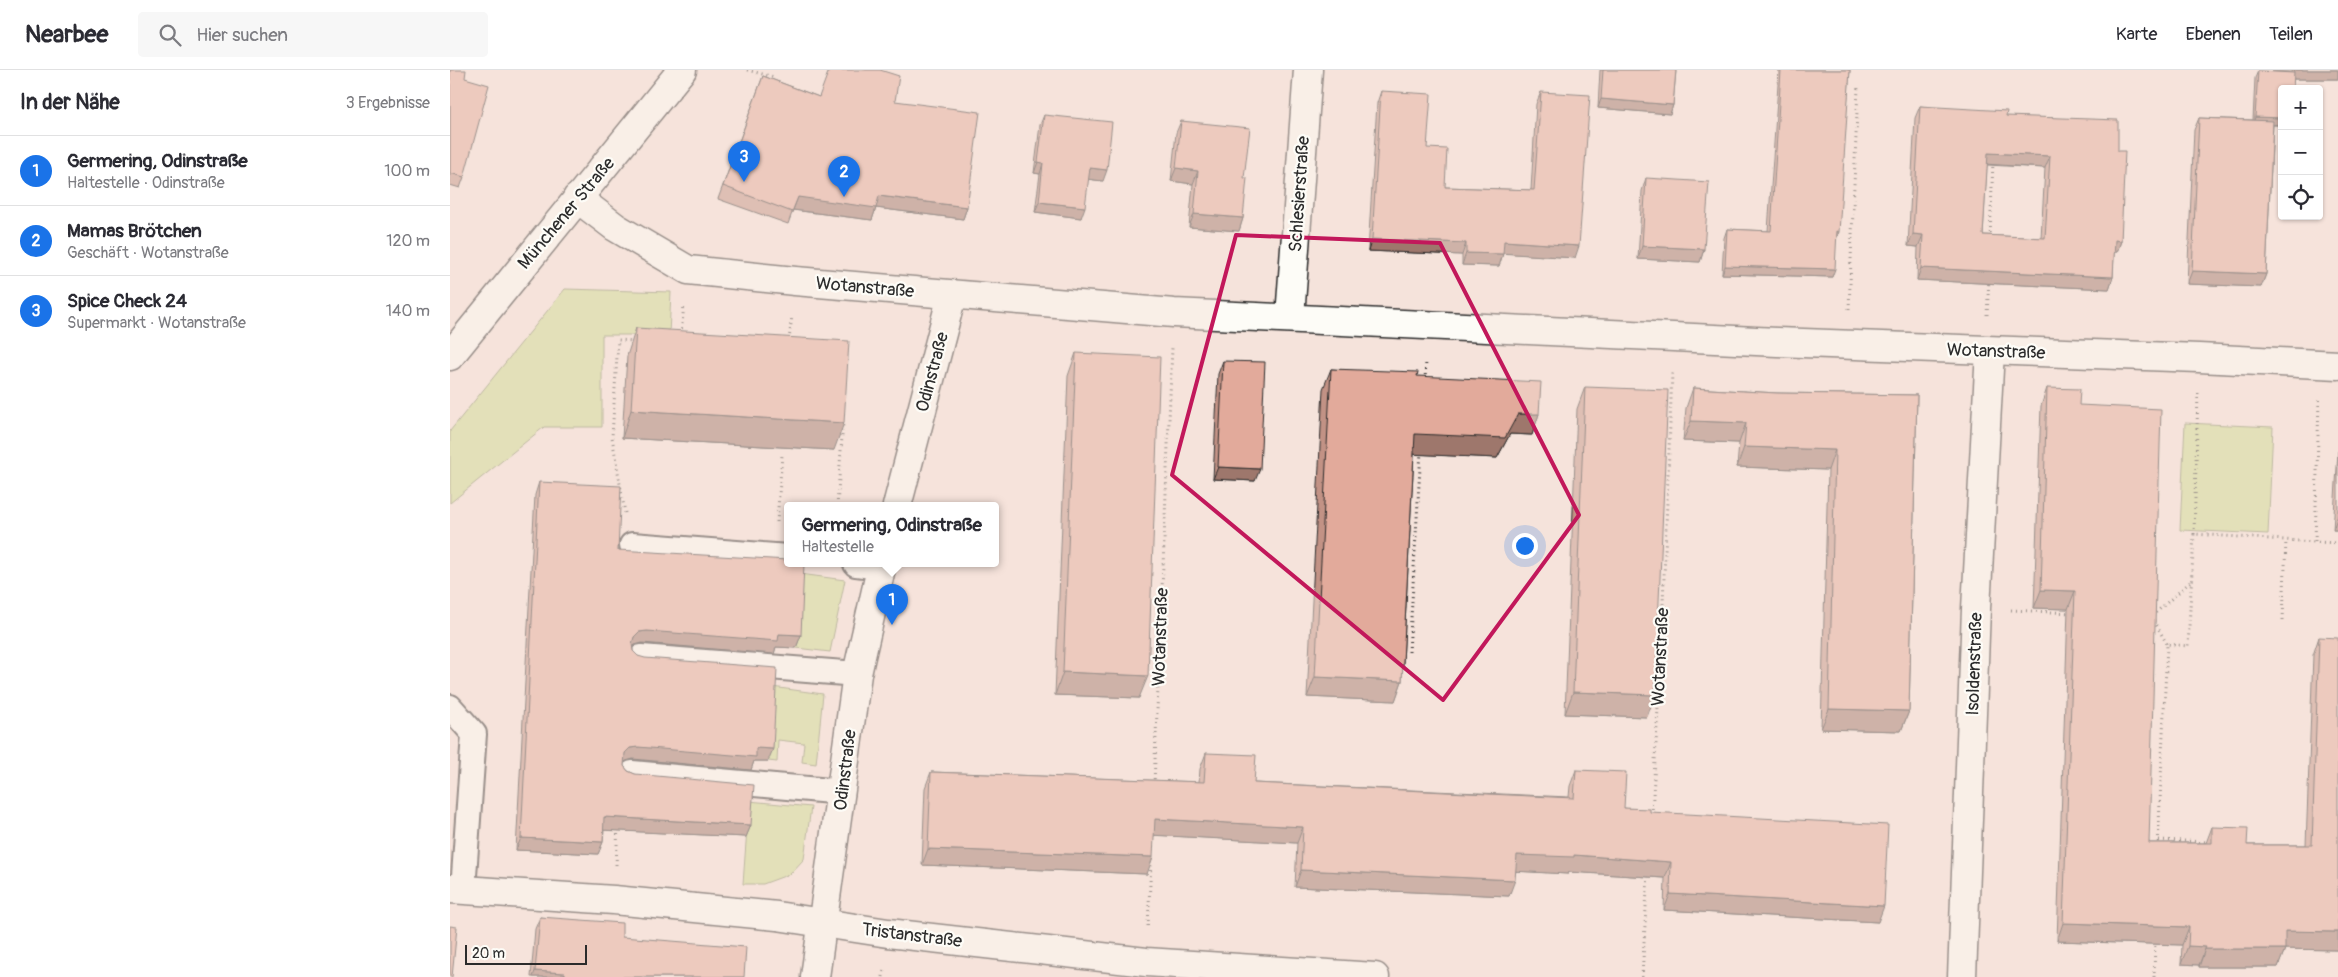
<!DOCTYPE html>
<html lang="de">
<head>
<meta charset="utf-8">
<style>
	:root { --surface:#fff; --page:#f7f7f7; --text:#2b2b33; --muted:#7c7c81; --line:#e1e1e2; --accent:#1a73e8 }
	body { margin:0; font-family:Pangolin,sans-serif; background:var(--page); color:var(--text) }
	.controls { position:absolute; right:15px; top:15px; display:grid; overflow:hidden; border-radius:5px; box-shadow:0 1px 4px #0004 }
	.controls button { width:45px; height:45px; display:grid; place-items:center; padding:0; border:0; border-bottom:1px solid var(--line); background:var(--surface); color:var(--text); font:25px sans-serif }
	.scale { position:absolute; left:15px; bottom:12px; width:122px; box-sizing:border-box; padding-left:5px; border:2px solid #2b2b2b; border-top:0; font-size:14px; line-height:18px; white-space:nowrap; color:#2b2b2b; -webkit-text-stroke:4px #fdfcf7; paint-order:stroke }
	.you { position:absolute; left:1074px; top:475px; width:18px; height:18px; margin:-12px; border:4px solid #fff; border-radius:50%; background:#1a73e8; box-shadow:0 0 0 8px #1a73e833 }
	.badge { display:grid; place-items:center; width:32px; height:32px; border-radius:50%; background:var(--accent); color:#fff; font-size:16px; font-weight:700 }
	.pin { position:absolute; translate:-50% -41px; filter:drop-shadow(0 1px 2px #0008) }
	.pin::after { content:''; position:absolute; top:26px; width:18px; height:15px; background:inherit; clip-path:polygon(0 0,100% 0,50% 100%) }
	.popup { position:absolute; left:334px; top:432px; width:215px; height:65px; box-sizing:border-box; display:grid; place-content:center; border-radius:5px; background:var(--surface); filter:drop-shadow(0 1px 4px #0005); font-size:16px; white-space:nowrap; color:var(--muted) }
	.popup b { font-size:19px; color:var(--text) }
	.popup::after { content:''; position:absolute; left:50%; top:100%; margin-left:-10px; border:10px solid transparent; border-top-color:var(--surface) }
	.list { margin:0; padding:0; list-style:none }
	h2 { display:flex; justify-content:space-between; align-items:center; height:65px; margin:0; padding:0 20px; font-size:21px }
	h2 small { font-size:16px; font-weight:400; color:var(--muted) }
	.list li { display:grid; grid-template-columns:32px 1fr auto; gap:15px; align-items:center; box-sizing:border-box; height:70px; padding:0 20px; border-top:1px solid var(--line) }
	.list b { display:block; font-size:19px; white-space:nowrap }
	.list p { margin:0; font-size:16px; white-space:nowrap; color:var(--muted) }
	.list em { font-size:16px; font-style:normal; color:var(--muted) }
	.icon { flex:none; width:28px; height:28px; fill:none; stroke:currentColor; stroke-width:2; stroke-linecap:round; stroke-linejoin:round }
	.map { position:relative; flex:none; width:1888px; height:907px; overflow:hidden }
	header { display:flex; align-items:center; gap:30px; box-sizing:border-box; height:70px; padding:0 25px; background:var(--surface); border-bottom:1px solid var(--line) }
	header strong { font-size:24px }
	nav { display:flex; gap:28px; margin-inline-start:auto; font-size:18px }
	.search { width:350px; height:45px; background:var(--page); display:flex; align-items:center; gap:12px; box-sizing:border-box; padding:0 18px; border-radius:5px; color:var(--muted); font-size:19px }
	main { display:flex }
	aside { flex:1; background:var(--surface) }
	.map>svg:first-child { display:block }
</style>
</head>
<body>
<header>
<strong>Nearbee</strong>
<div class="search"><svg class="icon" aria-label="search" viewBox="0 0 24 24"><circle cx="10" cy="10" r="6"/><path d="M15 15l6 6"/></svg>Hier suchen</div>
<nav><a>Karte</a><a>Ebenen</a><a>Teilen</a></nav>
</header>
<main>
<aside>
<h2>In der Nähe<small>3 Ergebnisse</small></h2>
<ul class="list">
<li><span class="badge">1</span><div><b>Germering, Odinstraße</b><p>Haltestelle · Odinstraße</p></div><em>100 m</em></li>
<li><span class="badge">2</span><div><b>Mamas Brötchen</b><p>Geschäft · Wotanstraße</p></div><em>120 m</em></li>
<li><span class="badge">3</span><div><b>Spice Check 24</b><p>Supermarkt · Wotanstraße</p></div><em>140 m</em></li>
</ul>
</aside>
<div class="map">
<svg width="1888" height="907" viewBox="0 0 1888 907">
	<rect width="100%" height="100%" fill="#f5e3db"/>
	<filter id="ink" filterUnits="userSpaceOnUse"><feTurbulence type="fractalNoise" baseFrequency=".02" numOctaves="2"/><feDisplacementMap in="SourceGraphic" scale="10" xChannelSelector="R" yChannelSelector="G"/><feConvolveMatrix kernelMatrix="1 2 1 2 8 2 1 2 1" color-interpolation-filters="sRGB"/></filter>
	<g filter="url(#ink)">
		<g fill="#ccdc90" stroke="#7c845e">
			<polygon points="115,219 221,222 219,265 152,265 152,357 94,357 0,433 0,361"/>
			<polygon points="1735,353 1823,357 1818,464 1730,460"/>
			<polygon points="350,504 395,510 380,582 346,578"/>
			<polygon points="322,617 373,624 366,694 352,692 354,673 328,670 327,692 318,691"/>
			<polygon points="299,731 361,737 354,789 340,804 313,814 293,814"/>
		</g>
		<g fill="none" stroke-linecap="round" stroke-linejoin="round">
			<g stroke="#2b2b2b" stroke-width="28">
				<g id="lane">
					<polyline points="182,475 338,487"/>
					<polyline points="406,494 431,497"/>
					<polyline points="191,587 407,604"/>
					<polyline points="0,637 24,664 13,820"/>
					<polyline points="182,703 392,722"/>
				</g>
			</g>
			<g stroke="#2b2b2b" stroke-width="31">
				<g id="street">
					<polyline points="127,128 165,157 238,200 345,211 724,243 1327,272 1749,288 1888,295"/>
					<polyline points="840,247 858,0"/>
					<polyline points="447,436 502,225"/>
					<polyline points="0,819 164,830 327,846 438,863 696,892 925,907"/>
					<polyline points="365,907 407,604 432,494"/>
					<polyline points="1512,907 1526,539 1540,281"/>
				</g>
			</g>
			<g stroke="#2b2b2b" stroke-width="31">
				<polyline id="secondary" points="0,286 232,0"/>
			</g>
			<g stroke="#2b2b2b" stroke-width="3" stroke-dasharray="1 4" stroke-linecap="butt">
				<polyline points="297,0 324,7"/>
				<polyline points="1540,168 1543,91"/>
				<polyline points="1399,239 1408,17"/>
				<polyline points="1537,245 1539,209"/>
				<polyline points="231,264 234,235"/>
				<polyline points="339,270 342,246"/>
				<polyline points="975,310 976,291"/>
				<polyline points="1869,330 1865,472 1888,473"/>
				<polyline points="387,436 393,353"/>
				<polyline points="175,443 162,367 168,270 185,271"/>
				<polyline points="327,452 332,385"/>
				<polyline points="1744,464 1748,323"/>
				<polyline points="1561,540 1622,543"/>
				<polyline points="1702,546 1740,512"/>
				<polyline points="1833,550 1836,470"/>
				<polyline points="1704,551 1717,574"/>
				<polyline points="959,582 971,381"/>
				<polyline points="704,714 722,278"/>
				<polyline points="1202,744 1211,585 1222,303"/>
				<polyline points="1709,770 1760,772"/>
				<polyline points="1708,777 1717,574 1738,576 1744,464 1865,472"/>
				<polyline points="166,795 168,756"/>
				<polyline points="698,856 701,792"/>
				<polyline points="433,907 434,899"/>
				<polyline points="1192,907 1198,803"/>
				<polyline points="1704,907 1705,870"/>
			</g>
			<use href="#lane" stroke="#fdfcf7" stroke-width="24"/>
			<use href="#street" stroke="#fdfcf7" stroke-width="28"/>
			<use href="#secondary" stroke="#fdfcf7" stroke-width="28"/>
		</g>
		<g fill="#c29285" stroke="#2b2b2b" fill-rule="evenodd">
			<polygon points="0,0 14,107 10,118 0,115"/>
			<polygon points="1150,0 1226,0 1223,35 1220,44 1148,38"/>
			<polygon points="1329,0 1400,0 1386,170 1382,207 1272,204 1274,168 1277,159 1318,161"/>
			<polygon points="1842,0 1888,0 1888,9 1844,9 1832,19 1832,55 1823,55 1816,204 1811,217 1737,214 1744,60 1749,48 1803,50 1805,8 1808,1 1842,2"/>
			<polygon points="313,6 369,27 445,31 517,137 513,149 426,138 422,150 343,140 338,154 268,129"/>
			<polygon points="931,21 977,78 995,117 1081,120 1086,34 1091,22 1125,188 1053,183 1049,196 1012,195 1012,185 918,181 927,33"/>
			<path d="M1470 36 1556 46 1668 81 1671 171 1667 182H1664L1663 207 1659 219 1467 210 1468 177 1458 176 1465 48ZM1537 95 1595 98 1591 168 1533 165Z"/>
			<polygon points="594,45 653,111 638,109 631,148 585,142 590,104 584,103 590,55"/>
			<polygon points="731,51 794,108 793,148 789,161 739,157 743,114 721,111 726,63"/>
			<polygon points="1196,108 1254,179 1250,192 1188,189 1192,121"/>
			<polygon points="186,258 384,380 172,368 177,286"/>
			<polygon points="626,283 689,628 605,625 618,306"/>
			<polygon points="773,291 805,411 763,409 768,304"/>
			<polygon points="881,299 967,306 1089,344 1082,365 1060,364 1047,388 964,384 952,611 945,631 857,627 873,319"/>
			<polygon points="1135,317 1197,647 1115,644 1127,339"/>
			<polygon points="1243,318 1327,323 1467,325 1459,641 1451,661 1371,659 1378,400 1287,397 1289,373 1233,371 1236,338"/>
			<polygon points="1597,318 1629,335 1699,773 1756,773 1762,757 1797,775 1856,775 1863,585 1869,567 1888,880 1835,879 1828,897 1749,897 1749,895 1731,894 1732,875 1607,871 1618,539 1584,538 1591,336"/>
			<polygon points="1888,381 1888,460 1883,460"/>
			<polygon points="89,412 168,480 351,565 346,578 326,577 324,584 192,573 185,575 183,577 183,581 188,586 318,691 304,691 301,700 183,689 176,691 174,692 174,696 178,701 301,755 296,767 154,760 153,772 148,784 66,780 85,425"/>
			<polygon points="756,683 804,713 1119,727 1120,716 1126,700 1174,738 1200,742 1428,852 1214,840 1215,808 1119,802 1118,804 1066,801 1059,826 845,817 847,773 704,765 697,804 472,795 475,718 481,702 749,712 750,699"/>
			<polygon points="90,847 172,867 294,907 81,907 85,859"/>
		</g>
		<g fill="#9e776c" stroke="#2b2b2b">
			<polygon points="1845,0 1888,0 1888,9 1841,9"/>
			<polygon points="1151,29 1223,35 1220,44 1148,38"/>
			<polygon points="1805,47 1832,48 1832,55 1803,54"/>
			<polygon points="1538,83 1600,86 1595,98 1534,94"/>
			<polygon points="588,92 593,93 590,104 584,103"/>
			<polygon points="640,98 657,100 653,111 636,109"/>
			<polygon points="726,98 748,101 743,114 721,111"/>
			<polygon points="429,126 517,137 513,149 426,138 422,150 343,140 348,127"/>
			<polygon points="589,132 635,137 631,148 585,142"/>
			<polygon points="744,144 793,148 789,161 739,157"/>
			<polygon points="1387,161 1389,162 1386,170"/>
			<polygon points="1463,164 1473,165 1468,177 1458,176"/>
			<polygon points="922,169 1016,173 1012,185 918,181"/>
			<polygon points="1665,170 1671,171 1667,182 1661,182"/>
			<polygon points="1054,171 1129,176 1125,188 1049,183"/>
			<polygon points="1192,176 1254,179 1250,192 1188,189"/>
			<polygon points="1016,183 1053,184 1049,196 1012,195"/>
			<polygon points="1275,196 1385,199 1382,207 1272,204"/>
			<polygon points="1471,198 1663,207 1659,219 1467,210"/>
			<polygon points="1742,201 1816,204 1811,217 1737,214"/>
			<polygon points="181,340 394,353 384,380 172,368"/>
			<polygon points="1068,344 1089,344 1082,365 1060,364 1047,388 958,384 965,364"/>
			<polygon points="1241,351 1296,353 1289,373 1233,371"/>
			<polygon points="1294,377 1385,380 1378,400 1287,397"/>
			<polygon points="768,397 810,399 805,411 763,409"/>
			<polygon points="1888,445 1888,460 1883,460"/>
			<polygon points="1591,520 1625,521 1618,539 1584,538"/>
			<polygon points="197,561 329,564 351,565 346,578 326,577 324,584 192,573 185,575 179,580 184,567 189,562"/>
			<polygon points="613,602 698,606 689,628 605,625"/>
			<polygon points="865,607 952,611 945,631 857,627"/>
			<polygon points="1123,622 1205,625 1197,647 1115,644"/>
			<polygon points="1379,639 1459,641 1451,661 1371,659"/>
			<polygon points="188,677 306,678 323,679 318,691 304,691 301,700 183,689 176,691 171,696 175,683 180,678"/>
			<polygon points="154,747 301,755 296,767 150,760"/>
			<polygon points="705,749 853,757 847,773 699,765"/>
			<polygon points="71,768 153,772 148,784 66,780"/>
			<polygon points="478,779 703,787 697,804 472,795"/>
			<polygon points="1067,785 1124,785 1221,792 1215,808 1119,802 1118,804 1061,801"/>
			<polygon points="851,800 1065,810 1059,826 845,817"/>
			<polygon points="1220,824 1434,836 1428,852 1214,840"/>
			<polygon points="1613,853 1739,857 1732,875 1607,871"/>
			<polygon points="1835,861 1888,862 1888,880 1829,879"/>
			<polygon points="1738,876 1756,877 1749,895 1731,894"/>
			<polygon points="1755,879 1835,879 1828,897 1749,897"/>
			<polygon points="85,901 115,903 114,907 83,907"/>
		</g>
		<g fill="#e2aa9b" stroke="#2b2b2b" fill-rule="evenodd">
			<polygon points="0,0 16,0 15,8 39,15 14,107 0,103"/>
			<polygon points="379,0 430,0 449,6 445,31 530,42 517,137 429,126 426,138 348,127 342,142 273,116 313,6 369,27"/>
			<polygon points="1153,0 1226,0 1223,35 1151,29"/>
			<polygon points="1331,0 1400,0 1389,162 1387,161 1385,199 1275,196 1277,159 1321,161"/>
			<polygon points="1808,1 1844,3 1843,19 1832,19 1832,48 1805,47"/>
			<polygon points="931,21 981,24 977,78 997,79 995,117 1084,120 1091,22 1140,25 1129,176 1054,171 1053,184 1016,183 1016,173 922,169"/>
			<path d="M1470 36 1557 41 1556 46 1668 50V81H1675L1671 171 1665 170 1663 207 1471 198 1473 165 1463 164ZM1538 83 1600 86 1595 168 1533 165Z"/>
			<polygon points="594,45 662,52 657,100 640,98 635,137 589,132 593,93 588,92"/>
			<polygon points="1749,48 1823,51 1816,204 1742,201"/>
			<polygon points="731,51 800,58 794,108 797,108 793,148 744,144 748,101 726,98"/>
			<polygon points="1196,108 1259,112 1254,179 1192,176"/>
			<polygon points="186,258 399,271 394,353 181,340"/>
			<polygon points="626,283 710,287 698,606 613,602"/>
			<polygon points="773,291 815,292 810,399 768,397"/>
			<polygon points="881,299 968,302 967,306 1091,312 1089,344 1068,344 1055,368 965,364 952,611 865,607"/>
			<polygon points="1135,317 1218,320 1205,625 1123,622"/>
			<polygon points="1243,318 1327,323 1467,325 1459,641 1379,639 1385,380 1294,377 1296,353 1241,351"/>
			<polygon points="1597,318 1630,319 1629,335 1711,339 1699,773 1762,773 1762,757 1798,758 1797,775 1862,775 1869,567 1888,568 1888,862 1835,861 1835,879 1755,879 1756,877 1738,876 1739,857 1613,853 1625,521 1591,520"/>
			<polygon points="89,412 171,416 168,480 338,490 338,494 354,494 351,565 329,564 328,571 197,561 189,562 184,567 182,574 183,581 188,586 195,588 327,598 323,679 306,678 306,687 188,677 180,678 175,683 174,696 178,701 185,704 304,715 301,755 154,747 153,772 71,768"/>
			<polygon points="756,683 806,685 804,713 1124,728 1126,700 1176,702 1174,738 1200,739 1200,742 1438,755 1434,836 1220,824 1221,792 1124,785 1124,787 1067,785 1065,810 851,800 853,757 705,749 703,787 478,779 481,702 754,712"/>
			<polygon points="90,847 172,853 172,867 296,877 294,907 115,907 115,903 85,901"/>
			<polygon points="0,856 7,857 2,907 0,907"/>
		</g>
	</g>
	<path d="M0 0H1888V907H0ZM786 165 990 173 1129 445 993 630 722 405Z" fill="#f5e3db" fill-opacity=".55" fill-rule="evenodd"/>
	<path fill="none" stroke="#c2185b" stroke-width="4" stroke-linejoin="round" d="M786 165 990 173 1129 445 993 630 722 405Z"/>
	<g text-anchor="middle" stroke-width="4.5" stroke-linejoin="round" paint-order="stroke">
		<g font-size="18" fill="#2b2b2b" stroke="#fdfcf7">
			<text transform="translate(849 124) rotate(-86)" y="6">Schlesierstraße</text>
			<text transform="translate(116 143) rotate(-50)" y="6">Münchener Straße</text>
			<text transform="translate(415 217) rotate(5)" y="6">Wotanstraße</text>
			<text transform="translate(1546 281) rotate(2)" y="6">Wotanstraße</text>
			<text transform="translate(482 302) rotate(-75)" y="6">Odinstraße</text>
			<text transform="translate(710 567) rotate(-88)" y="6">Wotanstraße</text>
			<text transform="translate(1210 587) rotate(-87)" y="6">Wotanstraße</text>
			<text transform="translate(1524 594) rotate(-88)" y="6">Isoldenstraße</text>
			<text transform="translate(395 700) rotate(-83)" y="6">Odinstraße</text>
			<text transform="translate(462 865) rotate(7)" y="6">Tristanstraße</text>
		</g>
	</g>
</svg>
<div class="controls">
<button>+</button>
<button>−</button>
<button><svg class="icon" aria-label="locate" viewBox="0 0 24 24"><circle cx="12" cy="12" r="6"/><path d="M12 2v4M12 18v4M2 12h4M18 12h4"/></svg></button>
</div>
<div class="scale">20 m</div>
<div class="you"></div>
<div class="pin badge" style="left:442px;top:555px">1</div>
<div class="popup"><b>Germering, Odinstraße</b>Haltestelle</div>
<div class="pin badge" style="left:394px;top:127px">2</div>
<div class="pin badge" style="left:294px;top:112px">3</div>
</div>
</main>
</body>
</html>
